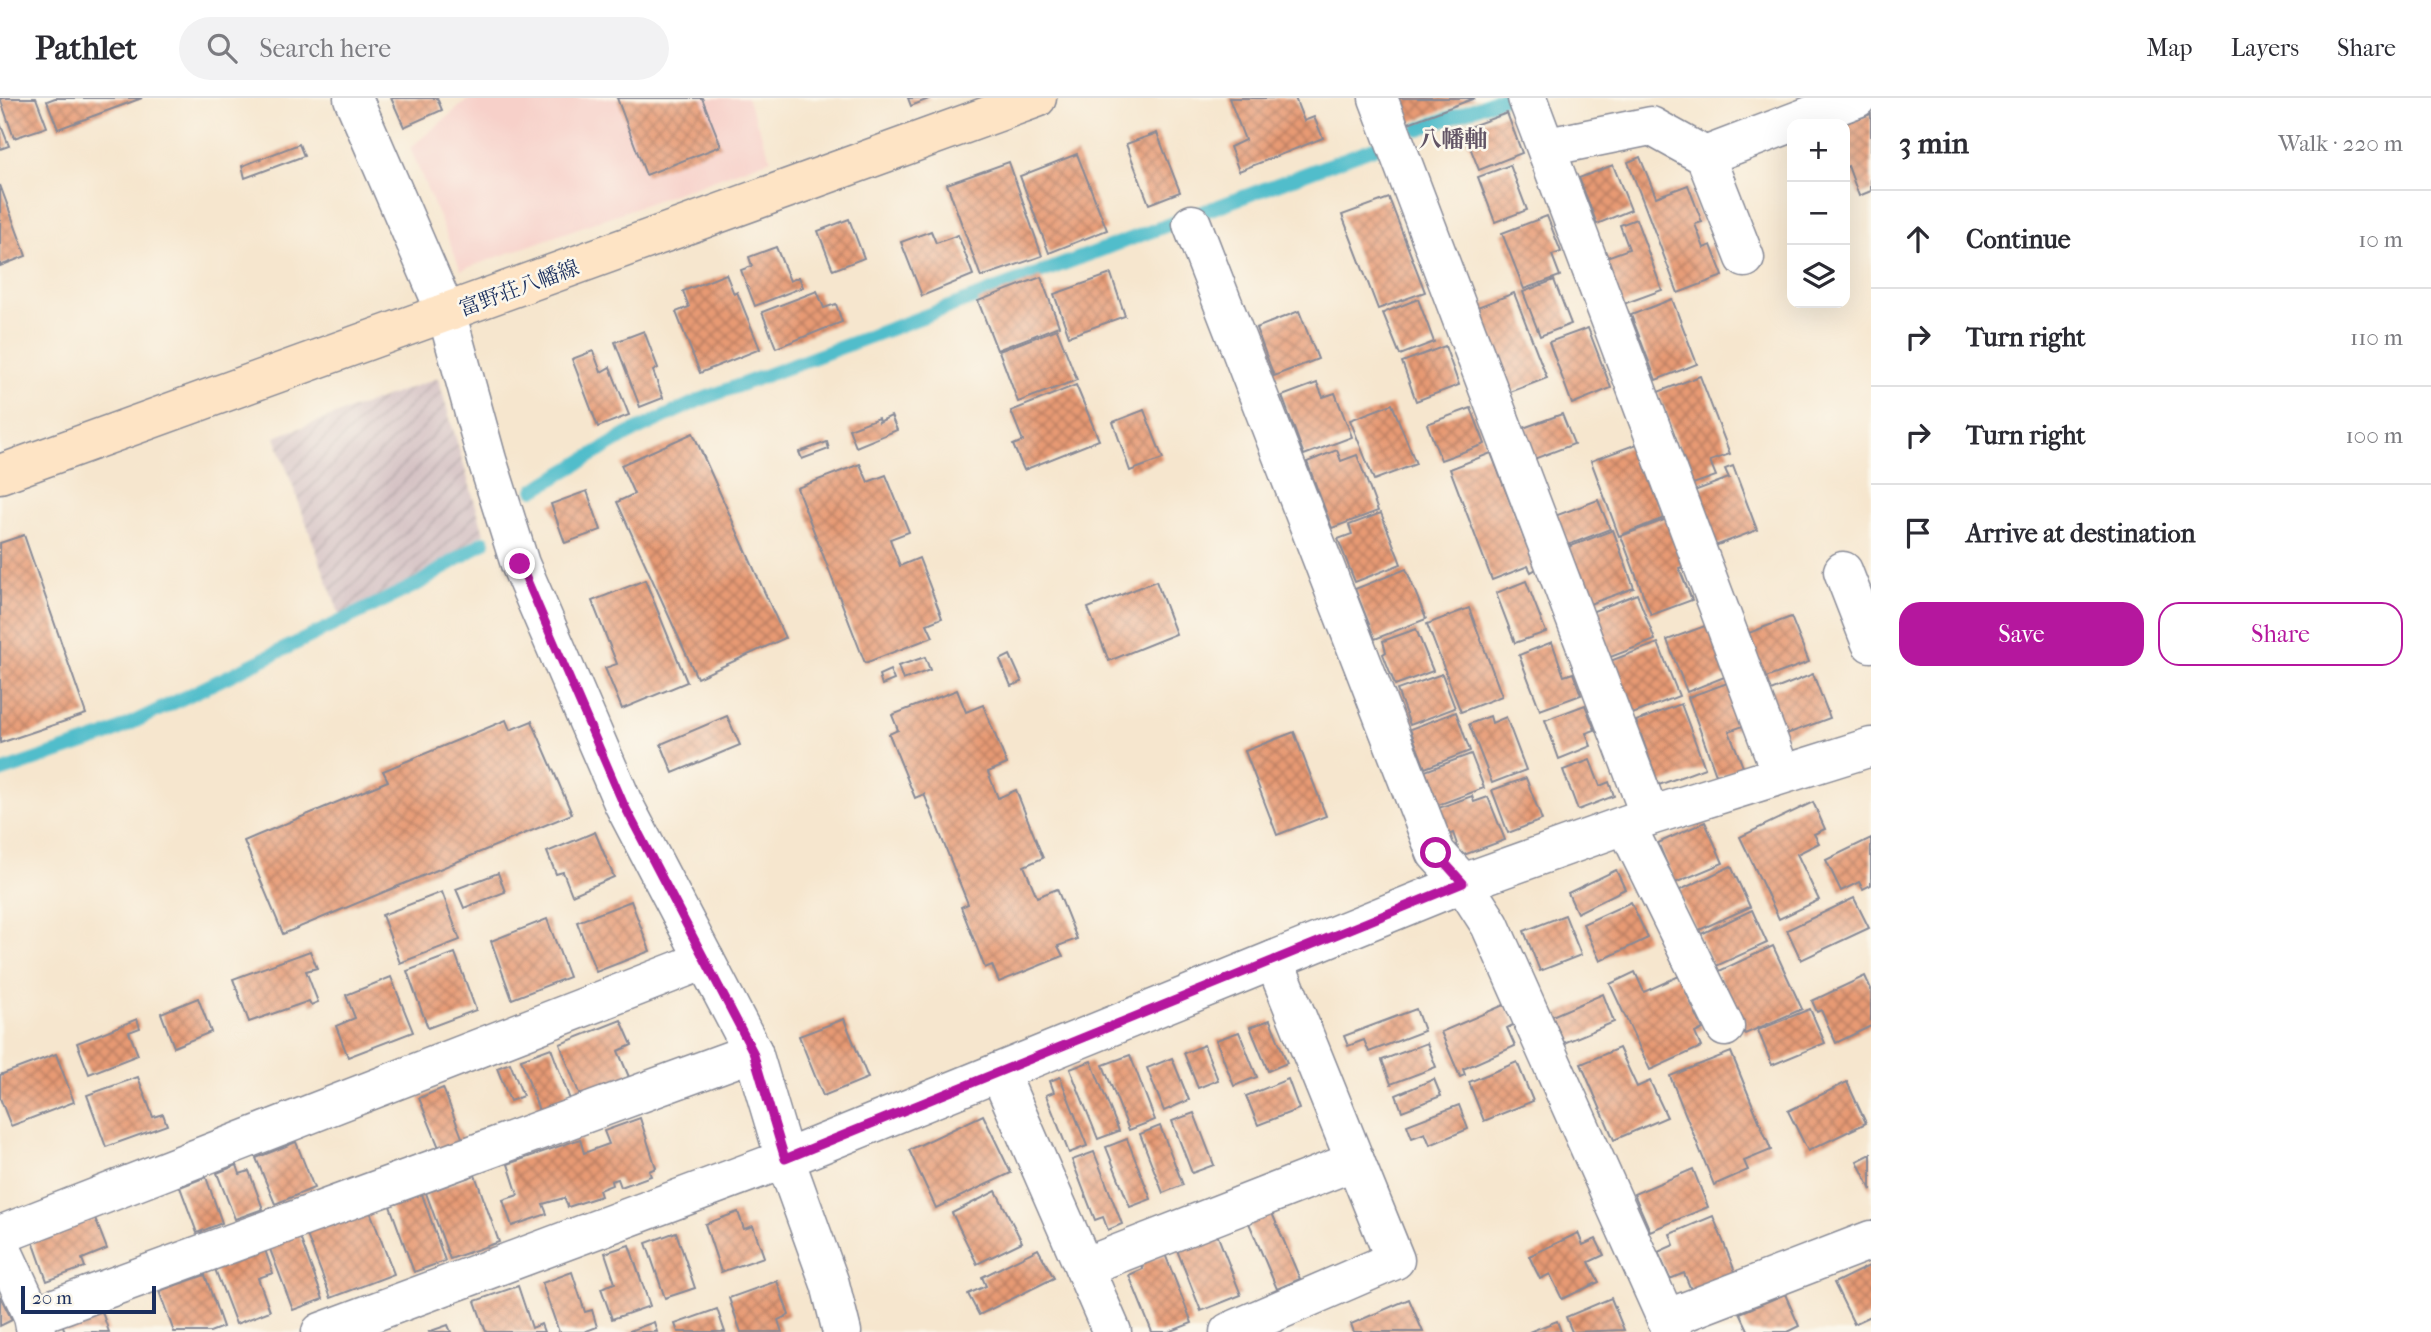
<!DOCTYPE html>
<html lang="en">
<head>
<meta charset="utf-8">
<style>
	:root { --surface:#fff; --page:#f2f2f3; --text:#2b2b33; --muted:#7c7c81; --line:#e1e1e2; --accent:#b5179e }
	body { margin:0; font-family:"IM FELL French Canon","Noto Serif JP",serif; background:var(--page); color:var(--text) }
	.controls { position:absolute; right:21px; top:21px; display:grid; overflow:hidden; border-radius:14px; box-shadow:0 7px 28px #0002 }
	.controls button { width:63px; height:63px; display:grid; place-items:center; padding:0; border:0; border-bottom:2px solid var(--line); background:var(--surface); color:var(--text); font:35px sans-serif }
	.scale { position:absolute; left:21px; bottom:18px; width:135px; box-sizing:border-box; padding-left:7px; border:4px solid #1b2f5e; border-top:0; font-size:19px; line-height:24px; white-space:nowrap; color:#1b2f5e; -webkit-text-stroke:5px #fbf7ec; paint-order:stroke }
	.stop { position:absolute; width:21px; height:21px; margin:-16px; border:5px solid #b5179e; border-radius:50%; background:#fff }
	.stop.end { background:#b5179e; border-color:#fff; box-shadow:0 2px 7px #0008 }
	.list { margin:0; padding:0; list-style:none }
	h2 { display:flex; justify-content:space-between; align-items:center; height:91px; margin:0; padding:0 28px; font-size:30px }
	h2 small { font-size:23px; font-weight:400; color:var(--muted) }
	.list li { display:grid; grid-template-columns:46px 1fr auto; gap:21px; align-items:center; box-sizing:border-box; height:98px; padding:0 28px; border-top:2px solid var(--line) }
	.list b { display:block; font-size:26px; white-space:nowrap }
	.list em { font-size:23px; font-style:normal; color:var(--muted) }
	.actions { display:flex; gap:14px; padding:21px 28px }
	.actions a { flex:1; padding:16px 0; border:2px solid var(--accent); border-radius:21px; text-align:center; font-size:24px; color:var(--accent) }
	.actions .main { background:var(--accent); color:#fff }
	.icon { flex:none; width:38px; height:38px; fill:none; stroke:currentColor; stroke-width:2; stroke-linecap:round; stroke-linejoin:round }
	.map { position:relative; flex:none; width:1871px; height:1234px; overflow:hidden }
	header { display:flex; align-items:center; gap:42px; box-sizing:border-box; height:98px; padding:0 35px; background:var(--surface); border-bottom:2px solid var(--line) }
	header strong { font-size:33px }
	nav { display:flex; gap:38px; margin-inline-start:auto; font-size:24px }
	.search { width:490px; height:63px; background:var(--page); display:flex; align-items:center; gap:18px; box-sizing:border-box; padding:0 24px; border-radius:38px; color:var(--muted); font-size:26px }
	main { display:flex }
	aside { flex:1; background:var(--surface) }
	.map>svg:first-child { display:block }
</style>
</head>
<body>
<header>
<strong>Pathlet</strong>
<div class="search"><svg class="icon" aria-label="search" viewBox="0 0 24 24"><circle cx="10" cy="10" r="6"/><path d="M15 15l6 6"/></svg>Search here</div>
<nav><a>Map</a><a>Layers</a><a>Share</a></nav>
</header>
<main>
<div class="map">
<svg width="1871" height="1234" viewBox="0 0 1871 1234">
	<defs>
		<pattern id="industrial-furrows" width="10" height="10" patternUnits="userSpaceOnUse" patternTransform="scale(1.75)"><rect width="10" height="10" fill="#d2bec1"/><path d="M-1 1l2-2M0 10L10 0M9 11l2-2" fill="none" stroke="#aa9ba0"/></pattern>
		<pattern id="building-cross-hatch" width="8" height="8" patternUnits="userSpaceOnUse" patternTransform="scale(1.75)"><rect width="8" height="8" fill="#e79a73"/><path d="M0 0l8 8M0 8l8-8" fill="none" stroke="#ba7e62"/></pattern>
	</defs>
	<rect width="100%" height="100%" fill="#fbf7ec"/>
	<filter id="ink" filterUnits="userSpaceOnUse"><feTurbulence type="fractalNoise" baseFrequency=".0143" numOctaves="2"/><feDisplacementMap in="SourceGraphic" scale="14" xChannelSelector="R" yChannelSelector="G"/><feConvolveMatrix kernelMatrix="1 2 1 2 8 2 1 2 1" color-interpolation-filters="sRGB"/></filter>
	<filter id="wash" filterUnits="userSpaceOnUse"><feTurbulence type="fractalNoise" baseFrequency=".00686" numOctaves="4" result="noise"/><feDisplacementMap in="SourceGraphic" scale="28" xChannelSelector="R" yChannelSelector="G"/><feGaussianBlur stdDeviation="1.57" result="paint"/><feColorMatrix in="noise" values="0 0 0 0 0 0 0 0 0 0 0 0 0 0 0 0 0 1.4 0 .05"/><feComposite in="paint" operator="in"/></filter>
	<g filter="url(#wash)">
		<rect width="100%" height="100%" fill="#f6e6ce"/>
		<polygon fill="#f7d0c9" points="470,0 747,0 771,61 461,172 410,50"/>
		<polygon fill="url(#industrial-furrows)" points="438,280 484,435 420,479 340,518 275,339"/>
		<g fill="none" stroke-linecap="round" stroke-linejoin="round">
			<g stroke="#51bdcb" stroke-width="14">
				<polyline points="1419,31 1503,0"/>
				<polyline points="534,392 628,336 700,302 1379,48"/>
				<polyline points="0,674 105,638 420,485 484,444"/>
			</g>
		</g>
		<g id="blocks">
			<g fill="url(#building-cross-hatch)">
				<polygon points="0,0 36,0 47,29 14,40"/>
				<polygon points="55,0 142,0 58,31 47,3"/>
				<polygon points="391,0 437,0 442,12 404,29"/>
				<polygon points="617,0 702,0 721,48 646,77"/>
				<polygon points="908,0 931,0 911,8"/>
				<polygon points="1229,0 1295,0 1304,23 1314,19 1323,40 1239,73 1230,49 1245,42"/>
				<polygon points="1397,0 1475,0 1406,26"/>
				<polygon points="1507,15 1522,55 1479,72 1463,31"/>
				<polygon points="1871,16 1871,93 1859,98 1848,68 1845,70 1845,25"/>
				<polygon points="0,25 9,48 0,51"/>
				<polygon points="1157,35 1180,94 1149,106 1126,46"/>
				<polygon points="299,46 304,58 245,80 242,68"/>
				<polygon points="1077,56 1107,132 1049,155 1020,78"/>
				<polygon points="1640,59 1656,99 1688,87 1702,124 1695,126 1704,150 1711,147 1723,178 1678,195 1628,64"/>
				<polygon points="1009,64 1042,158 981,179 947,86"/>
				<polygon points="1510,67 1527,112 1495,124 1478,79"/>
				<polygon points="1613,67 1631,112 1597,126 1579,80"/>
				<polygon points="0,87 26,158 0,168"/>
				<polygon points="1389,100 1425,194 1378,211 1342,117"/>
				<polygon points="1547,118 1561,154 1552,157 1560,178 1524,191 1502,135"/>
				<polygon points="849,121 864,160 833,172 818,133"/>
				<polygon points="1636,121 1662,192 1618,208 1601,161 1629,151 1620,127"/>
				<polygon points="931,133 936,145 958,137 973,177 922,198 901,144"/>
				<polygon points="776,149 790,183 799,179 803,189 755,208 741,172 752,168 749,159"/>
				<polygon points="726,176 734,196 737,194 760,251 700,275 676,214 689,209 683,193"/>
				<polygon points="1111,176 1125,218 1069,238 1054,196"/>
				<polygon points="1041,179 1059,228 997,252 978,203"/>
				<polygon points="1554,182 1571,226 1540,238 1523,194"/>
				<polygon points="817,193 824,210 836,206 842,224 776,250 762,214"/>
				<polygon points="1514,195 1547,280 1505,296 1472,211"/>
				<polygon points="1418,201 1434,244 1400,257 1383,215"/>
				<polygon points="1672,201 1697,266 1656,282 1631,217"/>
				<polygon points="1299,213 1318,261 1274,278 1256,230"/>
				<polygon points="1588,230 1611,290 1572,306 1549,244"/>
				<polygon points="1057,231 1077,282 1018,304 999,253"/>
				<polygon points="644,233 658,270 653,273 663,300 640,309 615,244"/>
				<polygon points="1445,248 1459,287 1416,303 1402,264"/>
				<polygon points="593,253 601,274 610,269 629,317 598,329 572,261"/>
				<polygon points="1700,278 1730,356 1710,363 1716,378 1693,386 1658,294"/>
				<polygon points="1317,285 1323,299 1335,295 1352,339 1304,357 1282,298"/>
				<polygon points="1076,287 1099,342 1024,372 1013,347 1023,343 1011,313"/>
				<polygon points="1392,306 1416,366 1374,382 1350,322"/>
				<polygon points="1471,310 1485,346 1441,362 1427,326"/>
				<polygon points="1144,312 1163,361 1130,373 1113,324"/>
				<polygon points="1562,316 1574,346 1526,364 1515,333"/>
				<polygon points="891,318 897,332 856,349 849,331 878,320 879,324"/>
				<polygon points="693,335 785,540 697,580 617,404 634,396 621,367"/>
				<polygon points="827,344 829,351 802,361 799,354"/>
				<polygon points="1637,346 1664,420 1619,438 1591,363"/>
				<polygon points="1337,352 1341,363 1357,357 1378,413 1332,430 1307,364"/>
				<polygon points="1491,355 1536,471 1531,474 1528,468 1492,482 1450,371"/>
				<polygon points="860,366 868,384 886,377 909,434 890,441 900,468 919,460 942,520 927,526 933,539 865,565 797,390"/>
				<polygon points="1733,368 1757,432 1715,448 1694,393 1729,380 1725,371"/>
				<polygon points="587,393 601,432 565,445 551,406"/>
				<polygon points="1598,402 1610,431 1563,449 1552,419"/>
				<polygon points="1381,415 1401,466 1355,484 1338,441 1352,436 1349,427"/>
				<polygon points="1675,418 1693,465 1679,470 1692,502 1651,517 1621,438"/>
				<polygon points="1613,432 1634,490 1587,507 1566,450"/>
				<polygon points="24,437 86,616 0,645 0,445"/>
				<polygon points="1406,471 1426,521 1375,541 1355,491"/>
				<polygon points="645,482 687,584 622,611 605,570 617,566 592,503"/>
				<polygon points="1156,483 1176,536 1109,563 1088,510"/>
				<polygon points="1526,483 1546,534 1515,545 1496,495"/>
				<polygon points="1637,496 1655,542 1608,560 1591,514"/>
				<polygon points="1469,510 1502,598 1461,614 1427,526"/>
				<polygon points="1791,519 1809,564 1763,581 1746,536"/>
				<polygon points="1713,525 1732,576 1687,594 1667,542"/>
				<polygon points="1416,531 1433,573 1395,587 1383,556 1386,554 1383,543"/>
				<polygon points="1552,544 1564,578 1573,575 1581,597 1540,612 1519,557"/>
				<polygon points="1658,545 1679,598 1630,617 1610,563"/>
				<polygon points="1010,557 1022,584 1011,588 1000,562"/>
				<polygon points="925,559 930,572 903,582 898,568"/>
				<polygon points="890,572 894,582 882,587 879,577"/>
				<polygon points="1442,576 1455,610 1410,627 1397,592"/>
				<polygon points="1813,576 1830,620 1784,637 1768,594"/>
				<polygon points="1733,583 1749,626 1729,633 1743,669 1717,679 1688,599"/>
				<polygon points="957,592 966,614 983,607 1007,666 988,674 998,700 1016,692 1043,760 1024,768 1037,799 1057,791 1077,841 1058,848 1063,858 999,884 992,867 985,870 961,809 968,806 924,696 915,700 889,636 898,632 892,617"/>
				<polygon points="1681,606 1705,670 1659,687 1636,623"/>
				<polygon points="1585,607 1595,632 1586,635 1591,648 1559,661 1545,622"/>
				<polygon points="1456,614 1470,653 1425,670 1410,631"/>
				<polygon points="727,618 740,647 673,675 661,646"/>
				<polygon points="1490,618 1492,625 1506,619 1526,672 1492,685 1469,626"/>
				<polygon points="506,622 510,632 532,623 572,716 283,836 244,743 388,683 383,673"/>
				<polygon points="1294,634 1326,718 1277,737 1245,653"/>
				<polygon points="1471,656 1484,690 1438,707 1425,673"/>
				<polygon points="1590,662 1600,688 1609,684 1614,698 1578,712 1563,672"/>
				<polygon points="1526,680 1542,722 1508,735 1492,692"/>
				<polygon points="1472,698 1474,704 1488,699 1505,742 1461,758 1453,735 1443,739 1433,712"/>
				<polygon points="1813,704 1825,731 1814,736 1819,745 1797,756 1819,802 1779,821 1740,739"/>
				<polygon points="1705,724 1723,765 1675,785 1658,745"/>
				<polygon points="595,734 614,779 572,797 563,774 556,776 547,754"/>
				<polygon points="1871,740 1871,787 1863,791 1859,784 1841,793 1826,762"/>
				<polygon points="1731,768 1750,809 1697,833 1678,793"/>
				<polygon points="1616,772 1625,791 1577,815 1568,795"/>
				<polygon points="498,775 505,794 464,810 456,791"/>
				<polygon points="442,794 460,842 400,865 382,817"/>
				<polygon points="1854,800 1869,830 1801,862 1787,832"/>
				<polygon points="631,803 650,853 596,874 577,824"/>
				<polygon points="1631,804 1648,840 1600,863 1583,826"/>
				<polygon points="1752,812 1767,845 1714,869 1699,837"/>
				<polygon points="1565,817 1581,857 1540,873 1524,833"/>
				<polygon points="547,821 569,879 512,901 491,843"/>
				<polygon points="1773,848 1802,911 1745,936 1717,874"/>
				<polygon points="310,853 317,870 306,873 318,904 311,907 309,903 249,924 233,881"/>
				<polygon points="455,855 476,912 428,930 407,873"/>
				<polygon points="1635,874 1644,894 1679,878 1703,931 1695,935 1701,949 1650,972 1610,886"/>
				<polygon points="1865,878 1871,891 1871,928 1836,945 1821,912 1817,914 1812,903"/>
				<polygon points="391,879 413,934 348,959 336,928 355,920 346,897"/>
				<polygon points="1603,896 1614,924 1564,945 1552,918"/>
				<polygon points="198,900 211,934 174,949 161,915"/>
				<polygon points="1506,906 1515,926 1507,930 1515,948 1463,971 1465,977 1460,979 1441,934"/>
				<polygon points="1416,911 1424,933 1369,954 1364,942 1348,948 1344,938"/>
				<polygon points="1810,911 1825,945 1772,967 1758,932"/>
				<polygon points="137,921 140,930 129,934 138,957 89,976 77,945"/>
				<polygon points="844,921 868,980 823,998 799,938"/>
				<polygon points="621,922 632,947 618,953 629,979 580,998 560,946"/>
				<polygon points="1270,922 1287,965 1268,973 1250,929"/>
				<polygon points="1239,934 1257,979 1234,988 1216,942"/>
				<polygon points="1427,945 1436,969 1391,986 1382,962"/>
				<polygon points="1204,947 1218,982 1198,990 1184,955"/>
				<polygon points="551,950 570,1002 539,1013 521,961"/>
				<polygon points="1619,950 1637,989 1650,983 1667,1019 1614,1042 1581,966"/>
				<polygon points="1731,954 1771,1052 1744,1063 1748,1072 1714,1087 1670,978"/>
				<polygon points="56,956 74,1004 11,1028 0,1000 0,977"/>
				<polygon points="1130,957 1155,1022 1129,1032 1103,967"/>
				<polygon points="1172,960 1189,1002 1164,1013 1147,970"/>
				<polygon points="1091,963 1119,1033 1098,1041 1070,971"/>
				<polygon points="1517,964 1533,1003 1484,1023 1469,984"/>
				<polygon points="510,965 523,998 510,1003 497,970"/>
				<polygon points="138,979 153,1019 163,1016 167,1027 106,1049 87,997"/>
				<polygon points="1060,979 1087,1048 1069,1055 1046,997 1054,994 1050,983"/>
				<polygon points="1288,981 1299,1011 1258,1027 1246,998"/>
				<polygon points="1434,981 1441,998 1402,1013 1396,997"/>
				<polygon points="1847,984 1866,1025 1808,1053 1788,1013"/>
				<polygon points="443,990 463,1042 440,1052 419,1000"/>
				<polygon points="1459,1007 1468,1031 1430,1047 1425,1035 1412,1040 1407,1027"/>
				<polygon points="1194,1015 1214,1067 1192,1075 1172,1023"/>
				<polygon points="983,1017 1011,1075 936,1110 909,1052"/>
				<polygon points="640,1020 656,1070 649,1073 651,1078 621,1089 618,1081 611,1083 612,1087 599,1092 601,1098 568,1109 564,1100 543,1106 547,1116 512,1128 503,1102 518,1097 508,1066 580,1041 584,1055 609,1046 604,1033"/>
				<polygon points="1160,1028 1183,1087 1163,1095 1140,1036"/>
				<polygon points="1127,1041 1151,1101 1130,1109 1106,1049"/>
				<polygon points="296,1044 314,1090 275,1106 256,1060"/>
				<polygon points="1094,1054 1122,1126 1108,1132 1103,1119 1095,1122 1072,1062"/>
				<polygon points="1871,1056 1871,1092 1857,1063"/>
				<polygon points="237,1067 240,1076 249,1073 263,1111 235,1121 217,1075"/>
				<polygon points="1693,1071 1708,1109 1650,1133 1634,1096"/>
				<polygon points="475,1077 499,1144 450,1161 426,1095"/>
				<polygon points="206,1079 222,1125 197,1135 180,1089"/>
				<polygon points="996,1093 1022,1144 977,1166 952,1115"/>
				<polygon points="422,1096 445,1163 414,1174 390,1108"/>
				<polygon points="368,1108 394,1176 331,1200 305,1132"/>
				<polygon points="738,1114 744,1131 753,1128 764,1159 721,1174 705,1126"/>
				<polygon points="1272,1115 1300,1181 1277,1191 1249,1125"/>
				<polygon points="1713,1118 1736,1176 1692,1194 1684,1175 1670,1181 1658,1154 1674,1147 1670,1136"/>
				<polygon points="95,1120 107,1151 82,1161 85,1169 47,1183 33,1143"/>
				<polygon points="298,1134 323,1201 293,1212 268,1146"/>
				<polygon points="676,1134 695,1190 665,1200 646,1145"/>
				<polygon points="1578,1135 1583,1147 1596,1141 1604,1157 1589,1164 1599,1184 1562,1201 1550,1176 1540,1181 1529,1158"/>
				<polygon points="1217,1136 1241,1197 1201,1213 1177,1152"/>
				<polygon points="629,1147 650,1208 612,1221 601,1190 615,1185 605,1155"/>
				<polygon points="1038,1151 1054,1180 979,1217 968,1196 986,1188 982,1179"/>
				<polygon points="265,1152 273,1175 258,1180 270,1213 236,1226 215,1171"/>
				<polygon points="1165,1156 1192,1225 1169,1234 1152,1234 1129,1177 1143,1171 1141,1166"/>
				<polygon points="1871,1167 1871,1218 1854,1226 1834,1185"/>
				<polygon points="572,1174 585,1214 592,1212 597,1229 584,1234 559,1234 542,1185"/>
				<polygon points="205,1177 223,1229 210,1234 174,1234 159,1193"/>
				<polygon points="777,1183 789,1217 778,1222 782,1234 741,1234 729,1200"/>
				<polygon points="518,1188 532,1230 541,1226 544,1234 486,1234 475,1203"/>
				<polygon points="1785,1196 1799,1228 1787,1234 1749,1234 1740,1215"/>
				<polygon points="0,1198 12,1222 0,1228"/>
				<polygon points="1611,1200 1624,1232 1572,1234 1566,1219"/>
				<polygon points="1409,1201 1423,1234 1354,1234 1351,1226"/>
				<polygon points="101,1211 109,1234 65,1234 62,1225"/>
				<polygon points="717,1211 725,1234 678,1234 675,1226"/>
				<polygon points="1557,1223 1561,1234 1529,1234"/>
				<polygon points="654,1224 657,1234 627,1234"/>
				<polygon points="448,1227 451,1234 428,1234"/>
			</g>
		</g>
	</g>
	<g filter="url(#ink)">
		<use href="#blocks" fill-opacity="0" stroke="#888a96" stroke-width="2"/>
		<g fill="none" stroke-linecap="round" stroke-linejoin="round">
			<g stroke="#888a96" stroke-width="41">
				<g id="minor">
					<polyline points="353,0 447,217 487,362 520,466 623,705 753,954 785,1061 830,1186 842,1234"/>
					<polyline points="1378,0 1650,718"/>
					<polyline points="1527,0 1781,675"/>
					<polyline points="1547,49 1651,28 1705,58 1745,160"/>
					<polyline points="1705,58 1857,0"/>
					<polyline points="1192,126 1436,755 1463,785 1490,827 1672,1234"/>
					<polyline points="1843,473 1871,545"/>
					<polyline points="1626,727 1725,929"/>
					<polyline points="999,974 1112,1234"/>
					<polyline points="0,1137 705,862"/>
					<polyline points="0,1147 33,1218 36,1234"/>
					<polyline points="1084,1169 1355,1063"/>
					<polyline points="33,1218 753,954"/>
					<polyline points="1666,1221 1871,1142"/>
					<polyline points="321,1234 785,1061 1463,785 1650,718 1871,649"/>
					<polyline points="1229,1234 1395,1162 1274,862"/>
				</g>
			</g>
			<g stroke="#888a96" stroke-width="41">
				<polyline id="secondary" points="0,376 1037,0"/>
			</g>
			<use href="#minor" stroke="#fff" stroke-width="38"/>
			<use href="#secondary" stroke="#fee4c5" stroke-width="38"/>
		</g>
	</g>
	<g fill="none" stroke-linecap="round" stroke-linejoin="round" filter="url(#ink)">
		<polyline stroke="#b5179e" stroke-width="9" points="520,466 623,705 753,954 785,1061 1463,785 1436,755"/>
	</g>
	<g text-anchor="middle" stroke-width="5" stroke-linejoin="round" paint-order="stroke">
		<g font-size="21" fill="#1b2f5e" stroke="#fbf7ec">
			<text transform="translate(519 190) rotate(-20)" y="7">富野荘八幡線</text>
		</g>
		<g font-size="23" font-weight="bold" fill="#625465" stroke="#fbf7ec">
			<text x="1453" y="49">八幡軸</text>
		</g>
	</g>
</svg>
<div class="controls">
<button>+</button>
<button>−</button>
<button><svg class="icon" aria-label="layers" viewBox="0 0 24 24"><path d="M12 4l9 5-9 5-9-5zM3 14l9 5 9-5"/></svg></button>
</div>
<div class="scale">20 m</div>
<div class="stop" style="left:1436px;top:755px"></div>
<div class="stop end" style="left:520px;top:466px"></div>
</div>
<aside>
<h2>3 min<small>Walk · 220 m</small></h2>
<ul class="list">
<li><svg class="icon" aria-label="ahead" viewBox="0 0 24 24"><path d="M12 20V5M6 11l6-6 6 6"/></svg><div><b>Continue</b></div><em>10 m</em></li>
<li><svg class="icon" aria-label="right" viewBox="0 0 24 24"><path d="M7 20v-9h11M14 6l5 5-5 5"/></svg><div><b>Turn right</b></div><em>110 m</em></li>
<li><svg class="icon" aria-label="right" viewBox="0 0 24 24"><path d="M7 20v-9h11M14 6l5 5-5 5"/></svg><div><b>Turn right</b></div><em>100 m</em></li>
<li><svg class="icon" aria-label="arrive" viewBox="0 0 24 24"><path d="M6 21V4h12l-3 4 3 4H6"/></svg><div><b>Arrive at destination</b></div></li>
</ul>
<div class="actions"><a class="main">Save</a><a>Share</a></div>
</aside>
</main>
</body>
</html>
